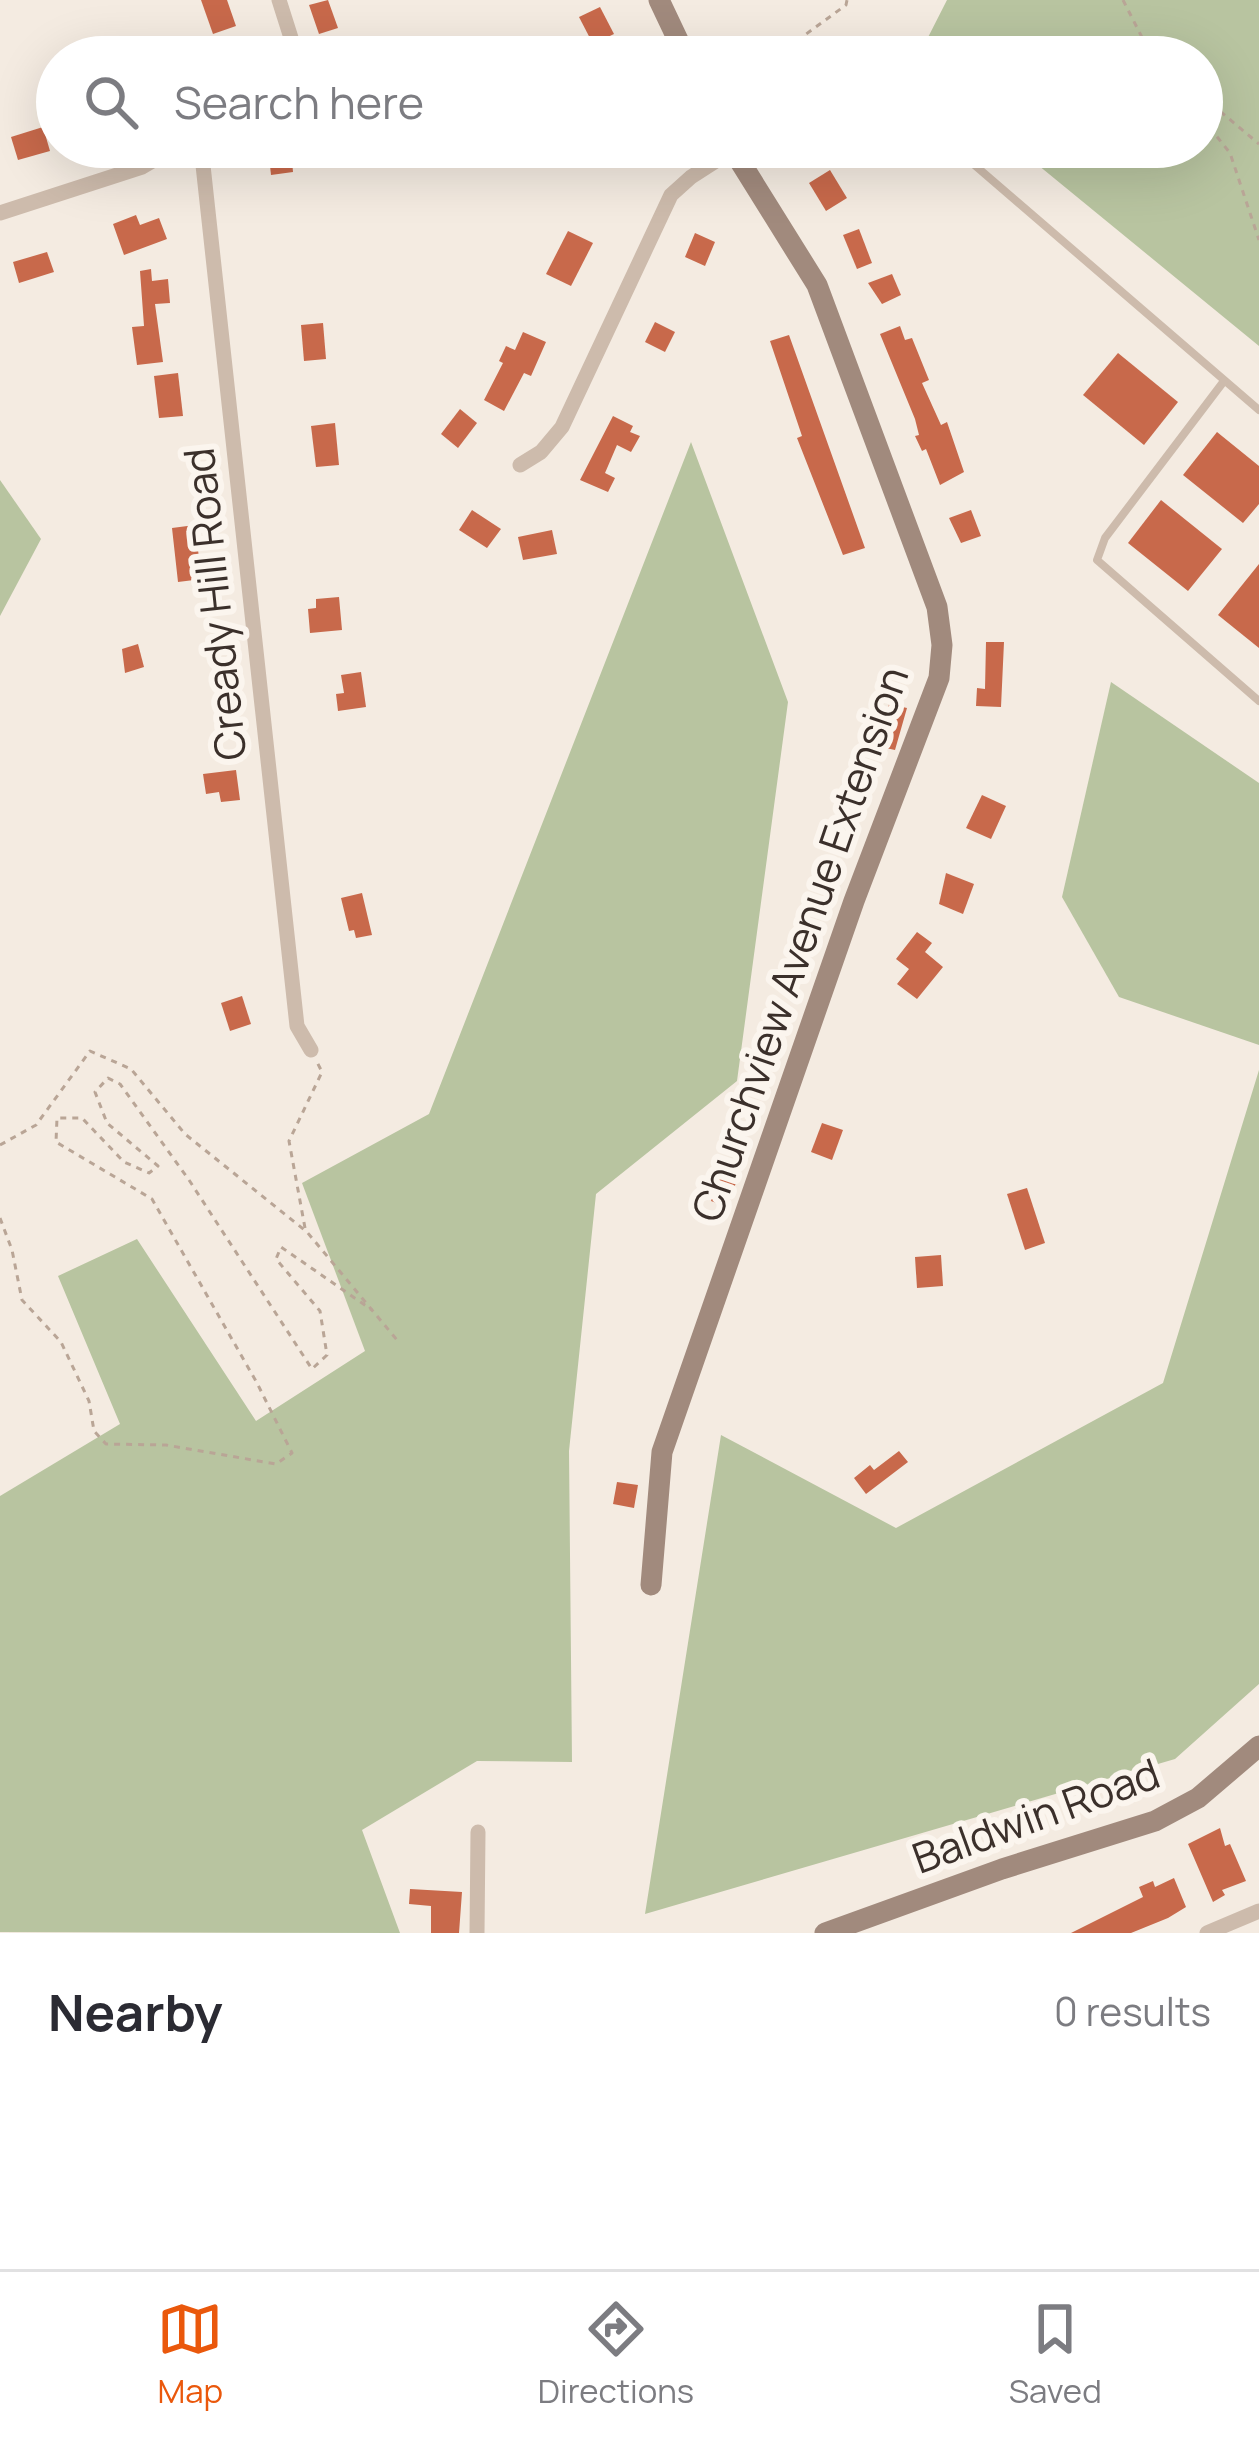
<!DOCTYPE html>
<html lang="en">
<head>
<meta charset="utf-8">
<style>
	:root { --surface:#fff; --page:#f7f7f7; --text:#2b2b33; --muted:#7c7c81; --line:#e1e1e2; --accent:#ea580c }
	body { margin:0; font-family:Manrope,sans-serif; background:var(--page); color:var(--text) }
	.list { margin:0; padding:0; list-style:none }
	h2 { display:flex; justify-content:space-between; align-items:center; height:156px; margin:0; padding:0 48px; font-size:51px }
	h2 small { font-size:39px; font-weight:400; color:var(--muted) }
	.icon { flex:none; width:66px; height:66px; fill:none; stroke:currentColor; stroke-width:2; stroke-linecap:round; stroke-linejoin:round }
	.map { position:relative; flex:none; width:1259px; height:1933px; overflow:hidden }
	.search { position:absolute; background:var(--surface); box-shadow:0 12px 48px #0002; left:36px; right:36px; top:36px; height:132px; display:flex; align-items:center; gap:30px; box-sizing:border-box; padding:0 42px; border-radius:66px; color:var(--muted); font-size:45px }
	.sheet { height:336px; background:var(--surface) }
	nav { display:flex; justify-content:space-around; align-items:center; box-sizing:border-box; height:168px; border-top:3px solid var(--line); background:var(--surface); font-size:33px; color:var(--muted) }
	nav a { display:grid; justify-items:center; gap:6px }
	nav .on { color:var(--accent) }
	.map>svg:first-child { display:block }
</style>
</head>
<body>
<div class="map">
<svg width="1259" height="1933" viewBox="0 0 1259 1933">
	<rect width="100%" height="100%" fill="#f4ebe1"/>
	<g fill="#b8c4a0">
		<polygon points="947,0 1259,0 1259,346 1016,147 1202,147 1202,57 918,57"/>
		<polygon points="691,442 788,702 737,1081 596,1194 569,1451 572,1762 477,1761 362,1830 400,1933 0,1932 0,1496 120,1424 58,1276 137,1239 256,1421 365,1351 302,1183 429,1114"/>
		<polygon points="0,480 41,539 0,616"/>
		<polygon points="1111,682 1259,783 1259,1045 1119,997 1062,897"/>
		<polygon points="1259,1070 1259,1684 1175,1759 645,1914 721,1435 896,1528 1163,1383"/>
	</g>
	<g fill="#c8694b">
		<polygon points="201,0 227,0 236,26 213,34"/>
		<polygon points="328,0 338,28 319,34 309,5"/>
		<polygon points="600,7 614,34 593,44 579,17"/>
		<polygon points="43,127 50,151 18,160 11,137"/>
		<polygon points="268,147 291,147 293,172 271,175"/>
		<polygon points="830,170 847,198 826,211 809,183"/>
		<polygon points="136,215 140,225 159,218 167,239 124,255 113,224"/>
		<polygon points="859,229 872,263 857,269 843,235"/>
		<polygon points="568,231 593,243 571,286 546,274"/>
		<polygon points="695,233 715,242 705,266 685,257"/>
		<polygon points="47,252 54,272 19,283 13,262"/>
		<polygon points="151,269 152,281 168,279 170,303 155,304 163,362 137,365 132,327 144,326 140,271"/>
		<polygon points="892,274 901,295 882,304 868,283"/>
		<polygon points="655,322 675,332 665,352 645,342"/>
		<polygon points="323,323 326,359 304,361 301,325"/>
		<polygon points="900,326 905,340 912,338 929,380 922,383 941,425 947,422 964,472 940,485 926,449 922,451 915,436 919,435 915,419 880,334"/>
		<polygon points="523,332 546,342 531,376 524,373 504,411 484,400 503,363 499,361 506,346 515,350"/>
		<polygon points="789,335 865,548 843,555 797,438 802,436 770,341"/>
		<polygon points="1118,353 1178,402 1144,445 1083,395"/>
		<polygon points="178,373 183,416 159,418 154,376"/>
		<polygon points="460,409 477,423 458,448 441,434"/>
		<polygon points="613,416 633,426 630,432 640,436 631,452 617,445 605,473 615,478 608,492 580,480"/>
		<polygon points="335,423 339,465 316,467 311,426"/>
		<polygon points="1217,432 1259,466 1259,504 1243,523 1183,475"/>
		<polygon points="1161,500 1222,549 1188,591 1128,543"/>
		<polygon points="472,510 501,529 487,548 459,530"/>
		<polygon points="971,510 981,536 961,543 949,518"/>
		<polygon points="195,525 199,558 207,557 210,578 178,582 172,528"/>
		<polygon points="552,530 557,554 523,560 518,537"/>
		<polygon points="1259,564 1259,648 1218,615"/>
		<polygon points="339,597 342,630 310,633 308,609 316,608 316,599"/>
		<polygon points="986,642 1004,642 1001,707 976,706 977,688 985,689"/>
		<polygon points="138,644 144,667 125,673 122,649"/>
		<polygon points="361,672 366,707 338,711 336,694 344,693 341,675"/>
		<polygon points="889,704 907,708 895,750 867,744 875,712 887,715"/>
		<polygon points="236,770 240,800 221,802 219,792 206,794 203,774"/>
		<polygon points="982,795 1006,806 991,839 966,828"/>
		<polygon points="946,873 974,884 963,914 939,904"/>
		<polygon points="362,893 372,935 356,938 354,930 349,931 341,898"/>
		<polygon points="917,932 932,943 925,952 943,967 917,999 897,984 909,969 896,959"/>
		<polygon points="242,996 251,1024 230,1031 221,1003"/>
		<polygon points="822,1123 843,1130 832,1160 811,1152"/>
		<polygon points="723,1161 741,1167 728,1207 711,1201"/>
		<polygon points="1027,1188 1045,1243 1025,1250 1007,1194"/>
		<polygon points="941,1255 943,1286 917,1288 915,1257"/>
		<polygon points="899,1451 908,1462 866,1494 854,1478 870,1465 874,1470"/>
		<polygon points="617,1482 638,1485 634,1508 613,1504"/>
		<polygon points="1220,1828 1225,1846 1230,1844 1246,1881 1222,1890 1225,1895 1213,1902 1188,1844"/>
		<polygon points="1174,1878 1186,1907 1168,1918 1131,1933 1071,1933 1143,1897 1139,1887 1153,1881 1155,1887"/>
		<polygon points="410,1889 462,1892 459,1933 431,1933 431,1906 409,1904"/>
	</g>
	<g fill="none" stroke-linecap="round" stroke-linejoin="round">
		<g stroke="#b9a596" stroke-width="3" stroke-dasharray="6 6" stroke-linecap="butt">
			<polyline points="1123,0 1152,57"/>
			<polyline points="787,48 846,5 847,0"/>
			<polyline points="1202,96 1259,144"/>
			<polyline points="1202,118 1230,153 1259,240"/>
			<polyline points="0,1145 36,1125 90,1051 131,1069 185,1134 307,1232 397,1340"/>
			<polyline points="0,1218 12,1250 22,1300 61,1342 89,1401 94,1431 106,1444 166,1445 276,1464 292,1453 257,1383 152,1199 56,1142 57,1118 82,1118 124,1162 149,1173 158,1166 107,1123 95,1092 108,1078 120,1084 189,1180 312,1369 327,1355 320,1311 276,1259 281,1247 372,1310"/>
			<polyline points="305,1228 289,1141 322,1072 317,1062"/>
		</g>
		<g stroke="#cdbbac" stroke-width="8">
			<polyline points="942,147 971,162 1259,410"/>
			<polyline points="1224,381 1105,538 1097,560 1259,701"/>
		</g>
		<g stroke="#cdbbac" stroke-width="15">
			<polyline points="279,0 292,41 293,57"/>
			<polyline points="201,147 297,1026 311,1050"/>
			<polyline points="0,213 142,167 176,147"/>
			<polyline points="520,465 541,452 562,427 671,195 691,177 733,150"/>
			<polyline points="477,1933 478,1832"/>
			<polyline points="1207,1933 1259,1911"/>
		</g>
		<g stroke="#a18a7d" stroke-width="21">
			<polyline points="659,0 686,57"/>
			<polyline points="651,1585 662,1452 854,901 939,678 942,645 937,607 817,285 731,147"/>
			<polyline points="825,1933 1002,1869 1155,1821 1198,1798 1259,1746"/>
		</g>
	</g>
	<g text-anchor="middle" stroke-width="12" stroke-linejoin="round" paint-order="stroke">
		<g font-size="42" fill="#3b302b" stroke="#fbf5ee">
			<text transform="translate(215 604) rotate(-96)" y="15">Cready Hill Road</text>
			<text transform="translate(800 944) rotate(-71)" y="15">Churchview Avenue Extension</text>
			<text transform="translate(1036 1816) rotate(-20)" y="15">Baldwin Road</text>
		</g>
	</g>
</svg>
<div class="search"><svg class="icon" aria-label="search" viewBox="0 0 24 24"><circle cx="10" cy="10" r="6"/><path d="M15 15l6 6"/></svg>Search here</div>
</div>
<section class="sheet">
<h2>Nearby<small>0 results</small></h2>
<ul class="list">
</ul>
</section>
<nav>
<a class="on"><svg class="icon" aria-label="map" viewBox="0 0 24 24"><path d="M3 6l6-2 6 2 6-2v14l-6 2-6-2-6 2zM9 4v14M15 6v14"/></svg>Map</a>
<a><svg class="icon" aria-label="directions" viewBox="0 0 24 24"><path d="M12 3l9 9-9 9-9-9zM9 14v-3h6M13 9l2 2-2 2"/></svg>Directions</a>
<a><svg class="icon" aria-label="saved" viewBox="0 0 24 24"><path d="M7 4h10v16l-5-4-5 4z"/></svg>Saved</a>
</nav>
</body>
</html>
